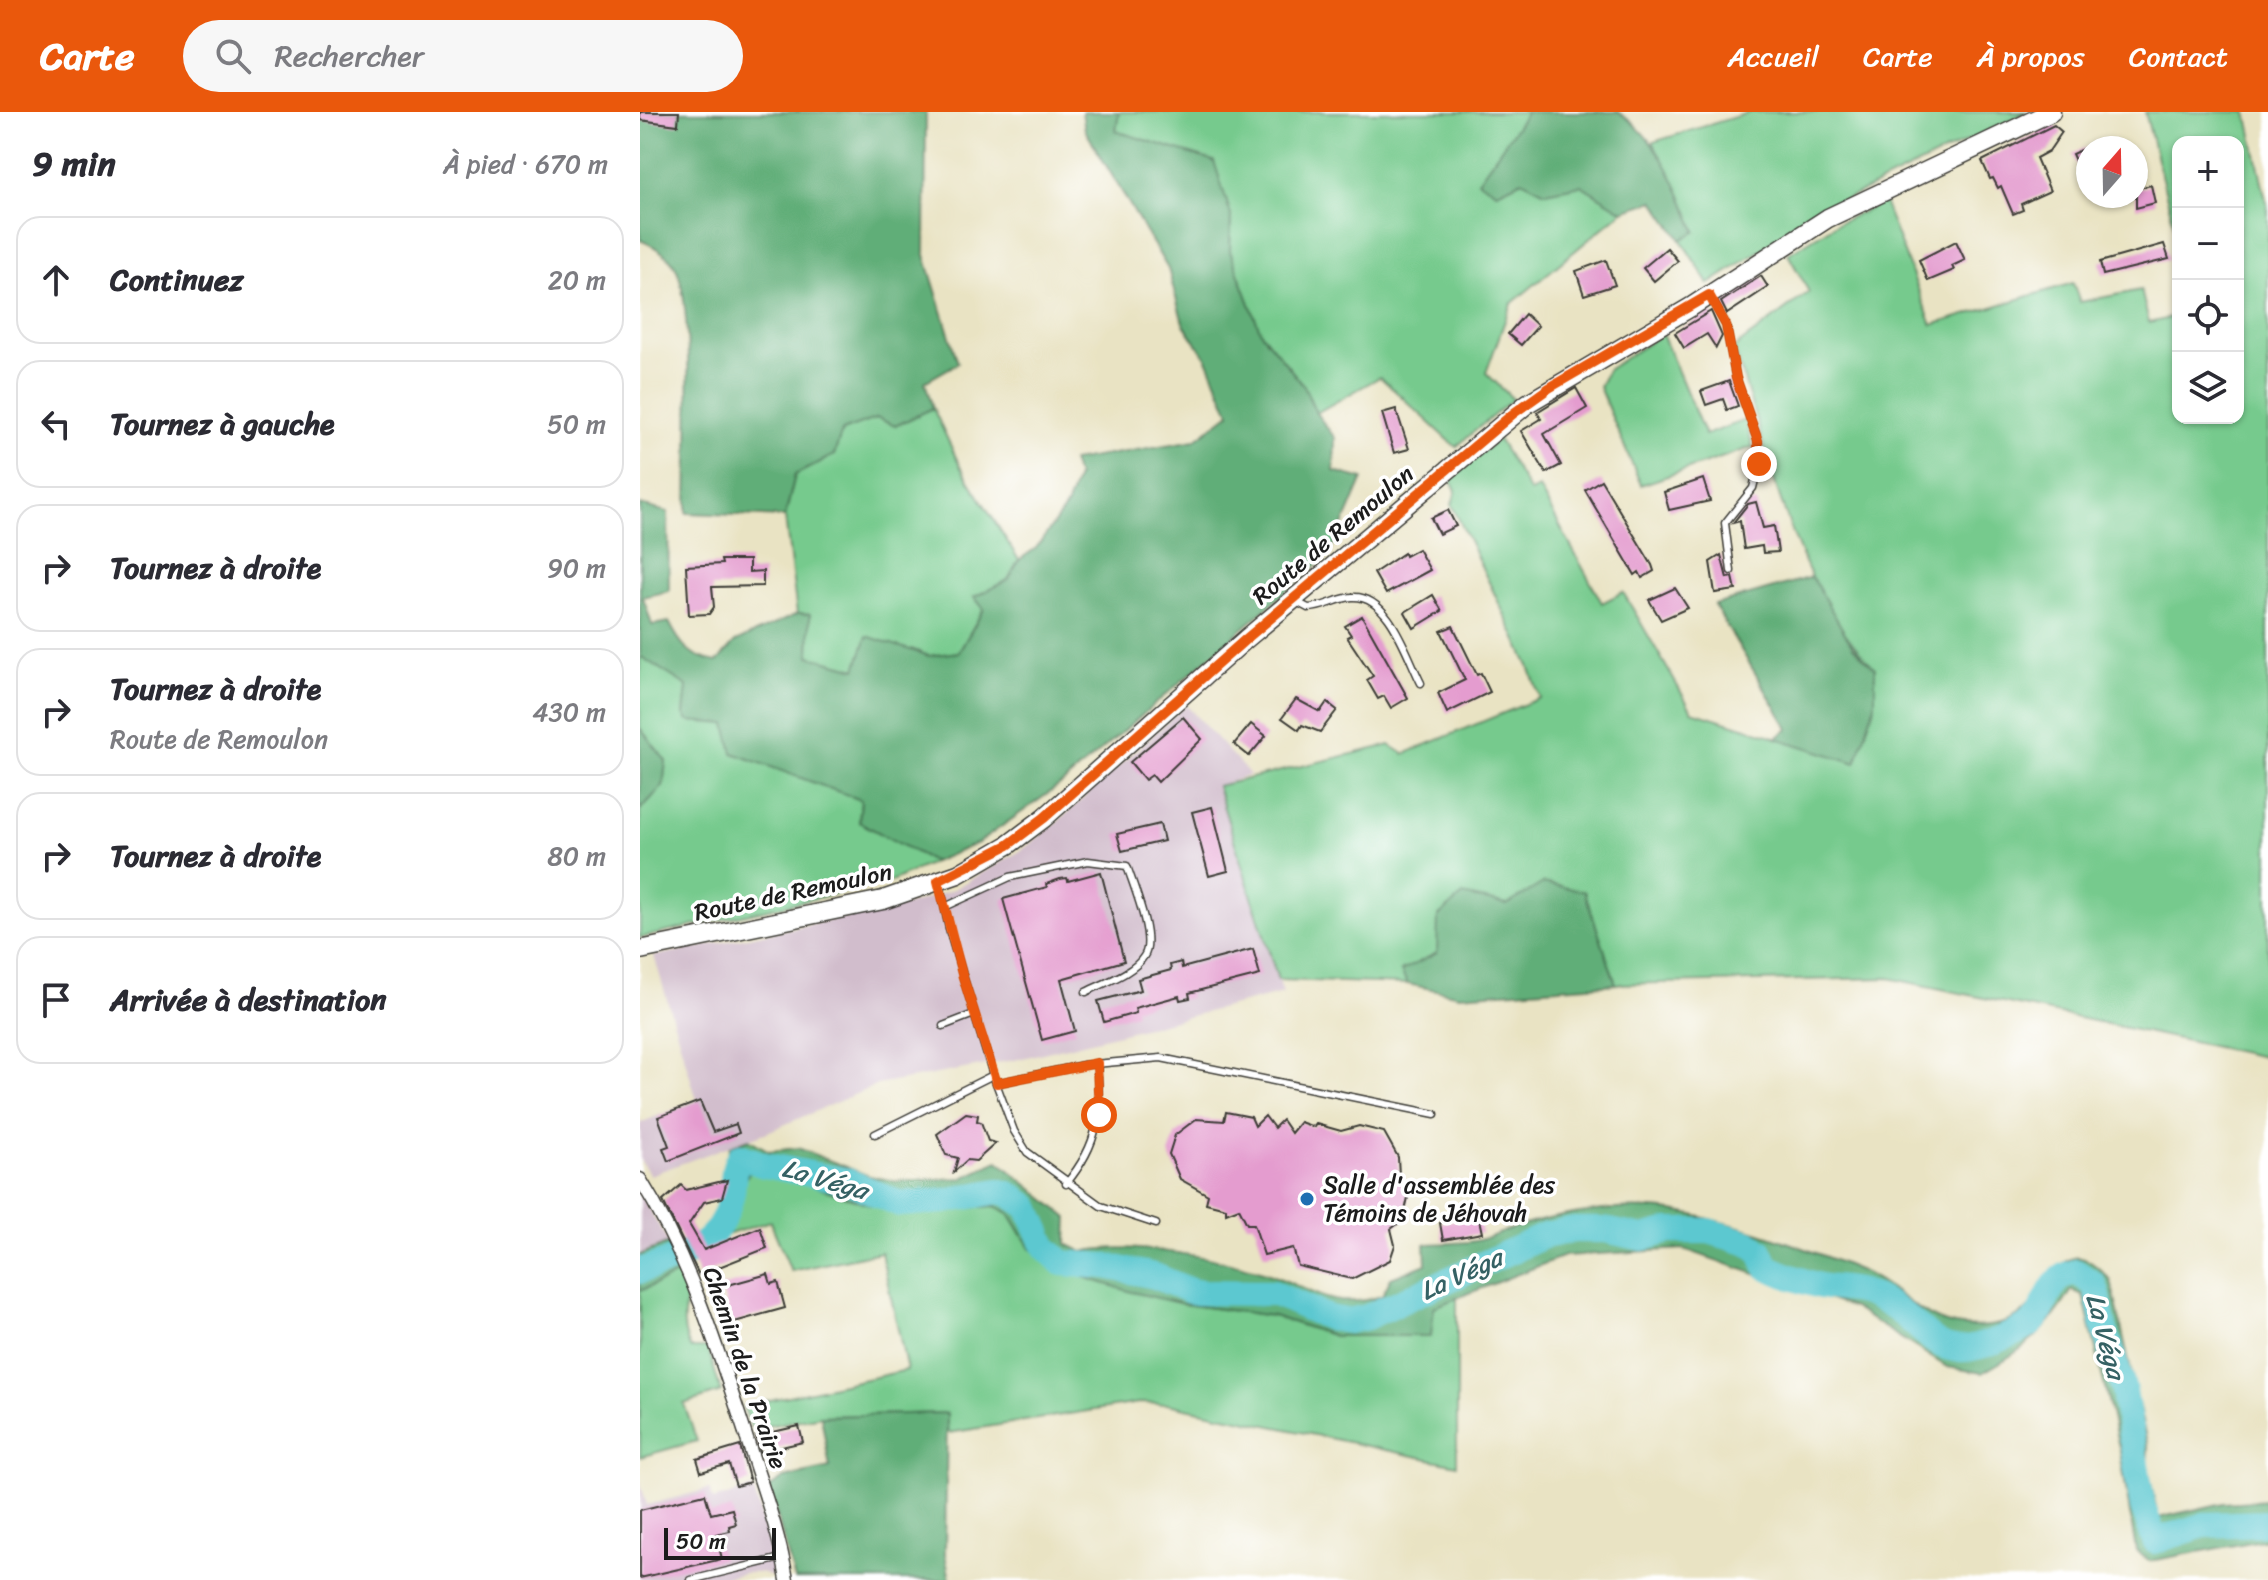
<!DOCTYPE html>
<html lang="fr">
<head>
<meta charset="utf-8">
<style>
	:root { --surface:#fff; --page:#f7f7f7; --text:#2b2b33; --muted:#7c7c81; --line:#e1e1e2; --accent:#ea580c }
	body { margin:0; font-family:Sriracha,sans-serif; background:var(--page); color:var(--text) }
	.controls { position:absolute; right:24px; top:24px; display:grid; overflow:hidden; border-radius:16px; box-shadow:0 2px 6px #0004 }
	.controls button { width:72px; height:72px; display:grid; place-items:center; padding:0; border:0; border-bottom:2px solid var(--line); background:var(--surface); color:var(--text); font:40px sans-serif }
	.compass { position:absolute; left:1436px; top:24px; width:72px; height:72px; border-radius:50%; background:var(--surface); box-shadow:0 2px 6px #0004; rotate:20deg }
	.scale { position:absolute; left:24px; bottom:20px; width:112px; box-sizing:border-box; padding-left:8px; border:4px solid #1c1c1c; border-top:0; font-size:22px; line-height:28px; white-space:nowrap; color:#1c1c1c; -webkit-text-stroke:6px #fff; paint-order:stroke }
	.stop { position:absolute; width:24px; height:24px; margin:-18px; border:6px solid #ea580c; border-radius:50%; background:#fff }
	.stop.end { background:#ea580c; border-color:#fff; box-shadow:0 2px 8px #0008 }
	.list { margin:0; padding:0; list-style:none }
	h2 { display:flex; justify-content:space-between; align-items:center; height:104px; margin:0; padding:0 32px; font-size:34px }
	h2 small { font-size:26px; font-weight:400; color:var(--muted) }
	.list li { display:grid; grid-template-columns:52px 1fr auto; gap:24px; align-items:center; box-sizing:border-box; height:128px; margin:0 16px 16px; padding:0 16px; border:2px solid var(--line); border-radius:24px }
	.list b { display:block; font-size:30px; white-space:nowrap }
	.list p { margin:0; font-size:26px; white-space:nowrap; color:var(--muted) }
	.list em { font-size:26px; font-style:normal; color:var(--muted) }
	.icon { flex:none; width:44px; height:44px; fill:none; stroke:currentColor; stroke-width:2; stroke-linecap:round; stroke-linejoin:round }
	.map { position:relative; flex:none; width:1628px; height:1468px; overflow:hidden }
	header { display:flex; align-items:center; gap:48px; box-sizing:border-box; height:112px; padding:0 40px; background:var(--accent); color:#fff }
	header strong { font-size:38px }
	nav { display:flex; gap:44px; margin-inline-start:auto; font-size:28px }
	.search { width:560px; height:72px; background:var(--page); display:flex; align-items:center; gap:20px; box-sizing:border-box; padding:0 28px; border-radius:44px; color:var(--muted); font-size:30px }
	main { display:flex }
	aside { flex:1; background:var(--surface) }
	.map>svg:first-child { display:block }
</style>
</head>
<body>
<header>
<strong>Carte</strong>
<div class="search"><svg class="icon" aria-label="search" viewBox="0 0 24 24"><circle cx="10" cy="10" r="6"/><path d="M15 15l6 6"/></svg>Rechercher</div>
<nav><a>Accueil</a><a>Carte</a><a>À propos</a><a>Contact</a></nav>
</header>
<main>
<aside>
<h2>9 min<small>À pied · 670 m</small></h2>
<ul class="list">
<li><svg class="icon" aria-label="ahead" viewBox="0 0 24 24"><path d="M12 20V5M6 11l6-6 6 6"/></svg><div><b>Continuez</b></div><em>20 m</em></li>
<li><svg class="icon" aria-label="left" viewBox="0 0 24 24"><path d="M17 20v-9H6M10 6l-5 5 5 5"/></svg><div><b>Tournez à gauche</b></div><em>50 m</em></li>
<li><svg class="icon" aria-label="right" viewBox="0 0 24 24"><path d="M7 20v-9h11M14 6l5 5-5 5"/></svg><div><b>Tournez à droite</b></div><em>90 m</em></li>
<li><svg class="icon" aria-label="right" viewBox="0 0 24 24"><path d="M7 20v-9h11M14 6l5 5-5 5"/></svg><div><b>Tournez à droite</b><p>Route de Remoulon</p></div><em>430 m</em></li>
<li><svg class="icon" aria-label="right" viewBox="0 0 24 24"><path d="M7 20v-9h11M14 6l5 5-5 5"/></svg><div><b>Tournez à droite</b></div><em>80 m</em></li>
<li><svg class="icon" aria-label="arrive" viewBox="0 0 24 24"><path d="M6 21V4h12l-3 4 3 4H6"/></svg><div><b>Arrivée à destination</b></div></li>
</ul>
</aside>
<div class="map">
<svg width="1628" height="1468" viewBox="0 0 1628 1468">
	<rect width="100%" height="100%" fill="#fff"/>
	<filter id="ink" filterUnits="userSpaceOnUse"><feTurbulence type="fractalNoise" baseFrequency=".0125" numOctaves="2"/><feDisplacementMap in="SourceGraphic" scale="16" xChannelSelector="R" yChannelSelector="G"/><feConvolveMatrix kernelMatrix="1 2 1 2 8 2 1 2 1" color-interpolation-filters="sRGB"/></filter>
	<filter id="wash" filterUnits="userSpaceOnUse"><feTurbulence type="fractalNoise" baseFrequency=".006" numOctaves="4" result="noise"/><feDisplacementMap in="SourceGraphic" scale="32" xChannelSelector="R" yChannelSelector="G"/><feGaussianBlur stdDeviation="1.8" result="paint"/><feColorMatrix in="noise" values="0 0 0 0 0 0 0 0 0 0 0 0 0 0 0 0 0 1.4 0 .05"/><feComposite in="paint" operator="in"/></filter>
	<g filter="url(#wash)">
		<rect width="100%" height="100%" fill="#e9e3c3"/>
		<g fill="#d1bdcc">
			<polygon points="546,593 610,663 577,674 643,881 379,947 237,973 125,1021 10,1063 0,1048 0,1011 57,988 14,844 271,792 312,778 382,738 414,713"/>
			<polygon points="0,1082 29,1131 0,1143"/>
			<polygon points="0,1369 7,1393 69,1377 73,1388 113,1376 135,1451 131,1465 123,1461 104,1461 75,1468 0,1468"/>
		</g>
		<g fill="#76ca8d" stroke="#497354" stroke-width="2">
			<polygon points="479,0 887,0 839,69 857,80 882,68 905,80 941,73 983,99 871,192 846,261 873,287 816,335 740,265 676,301 664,274 621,221 590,139 591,103 476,19"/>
			<polygon points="1111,0 1387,0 1176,102 1069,172 1041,128 1056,119 1013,30"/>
			<path d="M1505 0H1607L1628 98V946L1249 866 976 872 944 779 798 805V841L761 859 767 872 638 868 577 674 750 633 764 642 900 586 889 554 812 393 816 378 810 367 858 327 890 380 899 376 962 491 983 480 1052 599 1216 650 1235 556C1153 476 1129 341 1094 236L1169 180 1148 142 1196 112 1244 90 1292 213 1433 171 1440 190 1501 178 1509 211 1538 204V306H1598V30H1538V129Z"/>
			<polygon points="1022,222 1065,323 1105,308 1113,335 1001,373 959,275 967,258"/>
			<polygon points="293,296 320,354 379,448 368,468 334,485 344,496 319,540 289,544 272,537 216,557 169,544 170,503 157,502 145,405 155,363 194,343 202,319 237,306 255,314"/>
			<polygon points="0,544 48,574 44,601 86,612 176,669 221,688 219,710 294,750 249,770 0,826 0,698 23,674 26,649 0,616"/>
			<path d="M110 1060 139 1063 254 1100 355 1094 369 1101 391 1137 543 1192 633 1204 694 1224 817 1186V1353L527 1292 499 1291 308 1321 306 1301 181 1304 112 1317 103 1294 267 1258 241 1140 151 1159 130 1109 81 1125C95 1104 95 1076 110 1060Z"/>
			<path d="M43 1160C53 1191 35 1201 50 1236H68L81 1280 44 1292 57 1329 0 1345V1179Z"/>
		</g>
		<g fill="#60ae78" stroke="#3e654a" stroke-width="2">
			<path d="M0 0H286L285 143 318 251 285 270 293 296 255 314 237 306 202 319 194 343 155 363 145 405 47 401C47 354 55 188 35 154 28 142 12 133 0 128Z"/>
			<path d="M442 0H479L476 19 574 49 591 103 590 139 621 221 664 274 676 301 695 326 694 359 723 367C714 386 696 435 685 446L423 671 338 731 294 750 219 710 221 688 93 641 86 612 48 609 44 602 47 574 0 544V393L28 400 29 479 3 485 12 513 29 510C41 534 50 545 77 550L95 530 157 502H170L169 544 216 557 227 524 289 544 319 540 344 497 334 485 368 468 379 448 396 436 426 395 437 365 432 349 555 328 590 301 567 247 543 211 528 157 445 18Z"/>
			<path d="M887 0H978C1020 27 1038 75 1056 119L1041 128 1014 89 983 99 941 73 905 80 882 68 857 80 838 69Z"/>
			<polygon points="1172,465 1213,535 1235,556 1235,592 1216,651 1136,626 1149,617 1074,493"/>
			<polygon points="0,616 26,649 23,674 0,698"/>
			<polygon points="903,771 944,779 976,872 819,883 767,872 761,859 797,841 798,805 823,783 867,793"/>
			<path d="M109 1027 129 1039 158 1036 229 1064 256 1069 323 1066 358 1049 428 1106 427 1132 443 1140C486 1129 576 1145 620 1159 670 1174 686 1201 742 1184L751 1166 786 1152 785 1132C801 1131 818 1132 834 1129 849 1127 865 1118 880 1114 934 1099 993 1090 1048 1102 1106 1114 1167 1136 1221 1159 1255 1173 1283 1211 1322 1214 1343 1216 1367 1215 1385 1199 1417 1171 1423 1113 1471 1169L1508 1336 1507 1350 1518 1406 1583 1391 1628 1388V1427L1510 1449 1496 1439 1480 1339 1443 1183 1432 1178C1406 1221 1385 1237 1342 1261L1307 1255 1213 1196 1044 1137 924 1144 794 1195 791 1224H694L633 1204 543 1192 492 1180 418 1157 391 1137 369 1101 355 1094 254 1100 139 1063 110 1060 102 1068 83 1060 90 1034Z"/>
			<polygon points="29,1131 43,1160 0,1179 0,1143"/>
			<polygon points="307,1301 305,1442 310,1468 155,1468 129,1376 144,1366 190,1356 181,1304"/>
		</g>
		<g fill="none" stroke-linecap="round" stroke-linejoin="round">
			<path stroke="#5bc8d0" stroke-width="26" d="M0 1159C49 1142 81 1135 92 1080 94 1067 92 1054 100 1044L124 1053 208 1069 260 1092 305 1089 358 1079 369 1082 388 1095 406 1136 422 1151 466 1154 515 1164 553 1180 633 1181 689 1206 708 1209 727 1205 904 1124 934 1118H965L1003 1126 1029 1119H1069L1109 1131 1120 1139 1127 1155C1144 1163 1161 1169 1180 1174 1195 1177 1213 1176 1228 1182 1305 1215 1282 1267 1385 1216 1410 1203 1403 1165 1436 1160L1454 1172 1458 1184 1464 1215 1484 1279 1503 1395 1515 1429 1564 1413 1628 1411"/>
		</g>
		<g id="blocks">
			<g fill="#e49ccf">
				<polygon points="0,0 39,0 38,13 0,8"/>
				<polygon points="1414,13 1422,20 1409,39 1396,46 1410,79 1381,92 1383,98 1373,102 1361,74 1358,76 1353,66 1350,67 1342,49"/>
				<polygon points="1445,36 1448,42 1448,77 1432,42"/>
				<polygon points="1511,73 1515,91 1496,96 1496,77"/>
				<polygon points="1316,129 1325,148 1312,154 1314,158 1288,169 1279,148"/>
				<polygon points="1524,132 1529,147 1463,163 1460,150"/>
				<polygon points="1027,136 1038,149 1014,169 1003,156"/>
				<polygon points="966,148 975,173 944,183 936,159"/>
				<polygon points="1121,164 1128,175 1087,202 1081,190"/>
				<polygon points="1071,199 1082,224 1076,236 1067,222 1044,236 1035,221"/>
				<polygon points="885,202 898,214 881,233 868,222"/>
				<polygon points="1089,269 1098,294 1087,298 1083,287 1066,293 1061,279"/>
				<polygon points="936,276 947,296 904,322 921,353 906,361 881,319 901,307 897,300"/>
				<polygon points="756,297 769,337 754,341 742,301"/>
				<polygon points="1063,367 1070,389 1029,398 1024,380"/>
				<polygon points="961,368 1012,453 1014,459 1002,466 999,460 995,463 945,378"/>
				<polygon points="1116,390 1123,416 1134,414 1138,440 1123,441 1122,434 1104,437 1100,409 1093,411 1108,392"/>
				<polygon points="808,398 816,414 799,422 791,406"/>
				<polygon points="778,437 790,458 746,482 734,461 764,441 765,444"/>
				<polygon points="1081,443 1087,466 1093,465 1096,478 1075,481 1070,450"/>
				<polygon points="81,448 109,448 109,460 123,459 123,474 72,475 74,495 69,502 49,503 46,454 82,452"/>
				<polygon points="1035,476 1048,496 1021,508 1009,488"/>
				<polygon points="793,483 802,499 774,516 765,500"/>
				<polygon points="722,504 768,586 751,596 744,584 738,587 727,568 733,564 707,525 711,523 705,514"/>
				<polygon points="813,514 837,563 841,561 850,580 807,601 798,581 825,568 801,519"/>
				<polygon points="656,587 680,600 687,590 697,598 680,620 662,613 659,618 642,606"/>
				<polygon points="543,605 562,627 518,670 512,663 505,668 490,650"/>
				<polygon points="611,612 626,624 609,644 594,632"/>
				<polygon points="572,695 588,759 569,764 552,700"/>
				<polygon points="520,712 524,729 482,739 477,722"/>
				<polygon points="461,760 484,849 421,867 435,919 402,928 363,787 407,775 406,772 420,767 427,766 428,769"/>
				<polygon points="613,837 620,863 549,881 550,886 540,888 539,884 495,896 496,901 464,910 458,889 501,878 498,867 531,858 530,853 541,850 542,856"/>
				<polygon points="60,989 73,1020 96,1012 99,1021 28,1049 23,1036 29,1034 18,1005"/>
				<polygon points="586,1000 611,1005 615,1014 625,1004 634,1016 642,1008 651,1021 660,1010 674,1015 676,1012 701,1019 719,1014 744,1020 758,1045 759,1063 769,1081 763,1108 751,1117 755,1133 750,1148 712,1167 658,1154 653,1136 624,1143 614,1112 607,1112 599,1096 586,1101 586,1096 566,1091 568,1083 540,1067 529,1042 535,1023 556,1007 584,1009"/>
				<polygon points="326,1001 338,1003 337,1009 341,1010 348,1029 356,1031 336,1049 327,1048 314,1060 318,1046 306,1043 297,1022"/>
				<polygon points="87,1068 82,1086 64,1090 49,1112 64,1138 120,1115 127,1136 59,1163 23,1089 41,1073 46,1078"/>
				<polygon points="838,1103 842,1121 803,1128 800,1111"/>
				<polygon points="128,1162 131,1172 138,1170 145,1196 91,1211 81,1175"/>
				<polygon points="159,1314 163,1330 120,1340 116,1324"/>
				<polygon points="100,1334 110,1370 96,1374 89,1352 61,1360 57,1347"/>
				<polygon points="65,1382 71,1402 92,1397 96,1412 89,1414 90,1419 76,1422 82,1447 0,1466 0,1398"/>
			</g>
		</g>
	</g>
	<g filter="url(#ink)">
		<use href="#blocks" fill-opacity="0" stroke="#3b3a35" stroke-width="2"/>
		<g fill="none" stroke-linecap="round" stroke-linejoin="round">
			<g stroke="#3b3a35" stroke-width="9">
				<g id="lane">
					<polyline points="1071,186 1086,213 1096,266 1118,329 1119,352 1113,376 1085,411 1091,459"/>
					<path d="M655 489 668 496C684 496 697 486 712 485 749 482 767 544 781 571"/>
					<polyline points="300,773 310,821 353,963 374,1019 387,1040 461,1094 516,1112"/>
					<path d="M307 794 370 765 448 749 487 754C493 773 516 827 504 844 493 862 463 871 446 880"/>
					<polyline points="303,914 334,902"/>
					<polyline points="357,971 444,953 521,946 795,1002"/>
					<polyline points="235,1022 353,963"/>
					<path d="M426 1072C461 1029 460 1004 457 951"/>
					<polyline points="51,1468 141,1446"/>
				</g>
			</g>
			<g stroke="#3b3a35" stroke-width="15">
				<path id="street" d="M0 1067C49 1146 76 1232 105 1321 120 1369 139 1418 147 1468"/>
			</g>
			<g stroke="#3b3a35" stroke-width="21">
				<polyline id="secondary" points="0,838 243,788 318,762 368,733 404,706 606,527 888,291 1051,195 1188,106 1411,0"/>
			</g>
			<use href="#lane" stroke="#fff" stroke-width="6"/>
			<use href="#street" stroke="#fff" stroke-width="12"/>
			<use href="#secondary" stroke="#fff" stroke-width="18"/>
		</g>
	</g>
	<g fill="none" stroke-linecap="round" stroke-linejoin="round" filter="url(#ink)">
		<polyline stroke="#ea580c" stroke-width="10" points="459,1003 457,951 357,971 322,862 298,769 368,733 404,706 606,527 874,301 909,276 1069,183 1086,213 1096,266 1118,329 1119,352"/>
	</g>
	<circle fill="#1f6fb2" stroke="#fff" stroke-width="3" cx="667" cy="1087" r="8"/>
	<g text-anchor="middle" stroke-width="7" stroke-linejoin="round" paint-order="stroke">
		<g font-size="24" fill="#1c1c1c" stroke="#fff">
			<text transform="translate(693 423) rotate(-40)" y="8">Route de Remoulon</text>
			<text transform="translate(153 780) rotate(-12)" y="8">Route de Remoulon</text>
			<text transform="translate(105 1256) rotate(71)" y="8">Chemin de la Prairie</text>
		</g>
		<g font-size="24" fill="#1c1c1c" stroke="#fff" text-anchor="start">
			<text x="683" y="1081">Salle d'assemblée des<tspan x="683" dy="28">Témoins de Jéhovah</tspan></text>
		</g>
		<g font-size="26" font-style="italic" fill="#356164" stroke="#fff">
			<text transform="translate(185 1067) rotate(16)" y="9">La Véga</text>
			<text transform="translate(821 1162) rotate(-25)" y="9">La Véga</text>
			<text transform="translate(1466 1224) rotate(75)" y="9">La Véga</text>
		</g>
	</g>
</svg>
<div class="controls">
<button>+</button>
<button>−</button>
<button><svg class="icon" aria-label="locate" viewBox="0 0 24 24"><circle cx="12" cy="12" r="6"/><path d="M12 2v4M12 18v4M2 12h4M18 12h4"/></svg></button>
<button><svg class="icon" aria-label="layers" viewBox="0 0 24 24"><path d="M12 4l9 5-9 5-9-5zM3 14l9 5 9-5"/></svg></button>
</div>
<svg class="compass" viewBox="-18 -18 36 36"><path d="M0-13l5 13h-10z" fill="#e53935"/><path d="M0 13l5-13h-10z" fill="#7c7c81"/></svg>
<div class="scale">50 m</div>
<div class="stop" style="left:459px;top:1003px"></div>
<div class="stop end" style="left:1119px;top:352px"></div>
</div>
</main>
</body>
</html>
